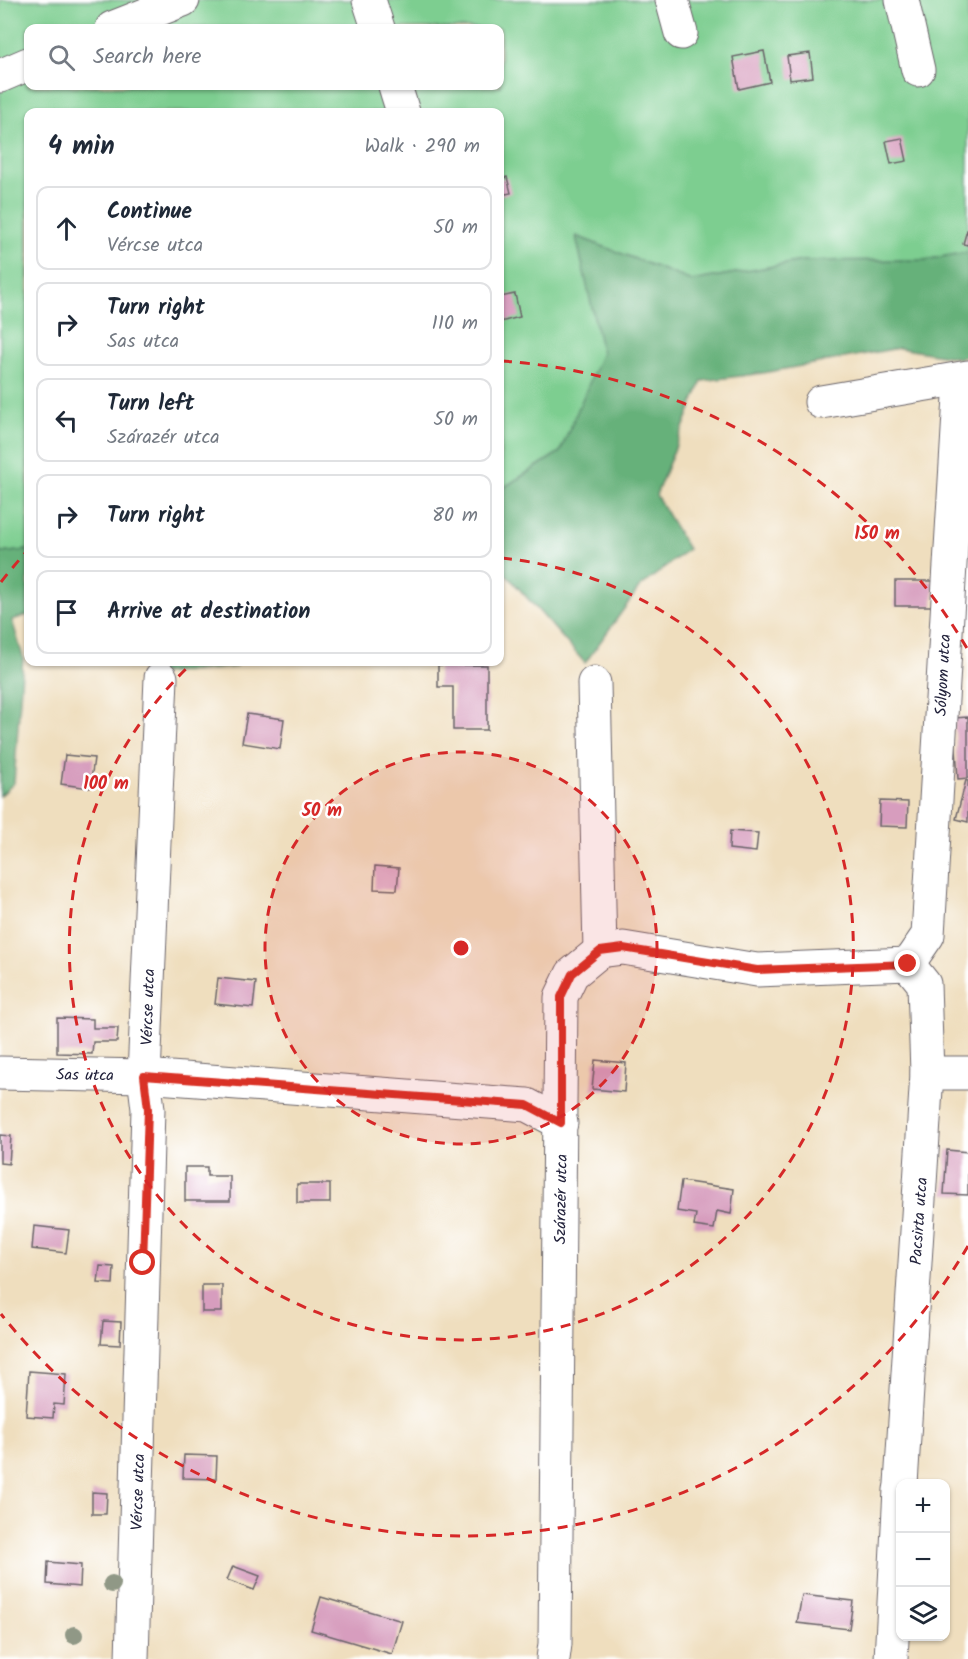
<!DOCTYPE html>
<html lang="en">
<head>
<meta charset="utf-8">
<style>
	:root { --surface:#fff; --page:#f6f6f7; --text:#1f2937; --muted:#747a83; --line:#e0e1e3 }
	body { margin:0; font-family:Kalam,sans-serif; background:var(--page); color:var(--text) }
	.controls { position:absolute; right:18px; bottom:18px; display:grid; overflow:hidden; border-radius:12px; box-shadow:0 2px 4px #0004 }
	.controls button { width:54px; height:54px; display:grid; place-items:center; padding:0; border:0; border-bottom:2px solid var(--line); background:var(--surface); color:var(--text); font:30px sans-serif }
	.stop { position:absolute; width:18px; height:18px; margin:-14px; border:4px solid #d93025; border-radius:50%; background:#fff }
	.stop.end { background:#d93025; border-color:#fff; box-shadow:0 2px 6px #0008 }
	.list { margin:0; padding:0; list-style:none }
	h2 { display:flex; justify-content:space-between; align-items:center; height:78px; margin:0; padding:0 24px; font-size:26px }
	h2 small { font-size:20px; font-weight:400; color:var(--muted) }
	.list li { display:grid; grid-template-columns:39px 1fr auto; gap:18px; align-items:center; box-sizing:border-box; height:84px; margin:0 12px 12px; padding:0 12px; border:2px solid var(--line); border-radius:12px }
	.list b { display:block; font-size:22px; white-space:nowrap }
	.list p { margin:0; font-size:20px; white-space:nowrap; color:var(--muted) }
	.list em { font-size:20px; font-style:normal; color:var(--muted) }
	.icon { flex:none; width:33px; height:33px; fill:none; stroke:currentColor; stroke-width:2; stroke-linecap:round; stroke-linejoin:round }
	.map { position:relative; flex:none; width:968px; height:1659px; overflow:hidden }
	.search { position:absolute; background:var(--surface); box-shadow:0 2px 4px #0004; left:24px; top:24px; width:480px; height:66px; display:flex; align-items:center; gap:15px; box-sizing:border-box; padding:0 21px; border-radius:12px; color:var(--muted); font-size:22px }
	.panel { position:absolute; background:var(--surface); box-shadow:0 2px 4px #0004; left:24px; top:108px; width:480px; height:558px; border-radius:12px }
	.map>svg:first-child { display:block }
</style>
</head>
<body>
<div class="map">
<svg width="968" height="1659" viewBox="0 0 968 1659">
	<rect width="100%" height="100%" fill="#fff"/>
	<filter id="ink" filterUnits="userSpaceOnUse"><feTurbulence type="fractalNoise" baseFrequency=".0167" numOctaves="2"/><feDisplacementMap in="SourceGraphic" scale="12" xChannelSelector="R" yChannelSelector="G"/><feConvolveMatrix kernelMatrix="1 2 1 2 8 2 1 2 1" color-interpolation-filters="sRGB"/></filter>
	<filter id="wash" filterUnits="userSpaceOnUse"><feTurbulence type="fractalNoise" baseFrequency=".008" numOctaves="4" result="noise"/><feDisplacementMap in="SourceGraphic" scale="24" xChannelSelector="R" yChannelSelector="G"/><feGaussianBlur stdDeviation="1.35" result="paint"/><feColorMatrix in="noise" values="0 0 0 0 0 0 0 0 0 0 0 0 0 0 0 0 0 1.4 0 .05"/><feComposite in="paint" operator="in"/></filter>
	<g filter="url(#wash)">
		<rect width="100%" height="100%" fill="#efdebe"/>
		<path fill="#7dce90" stroke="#507866" stroke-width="1.5" fill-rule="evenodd" d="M0 0H968V252L925 260 802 261 692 281 576 236 603 353 560 452 500 490V112H28V550L0 553ZM28 28H500V86H28Z"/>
		<g fill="#66b17a" stroke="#446a5a" stroke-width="1.5">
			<polygon points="576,236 692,281 802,261 925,260 968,252 968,356 959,358 899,348 763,373 702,381 656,495 688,549 639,588 585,663 506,574 500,573 500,490 560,452 602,353"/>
			<polygon points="28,550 28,615 12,620 23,657 14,783 0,796 0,553"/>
			<polygon points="152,662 238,662 235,667 161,674"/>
		</g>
		<g id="blocks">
			<g fill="#d79dbe">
				<polygon points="764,51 770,82 739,89 733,57"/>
				<polygon points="810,53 813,77 790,80 787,56"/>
				<polygon points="902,138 907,161 891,164 886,141"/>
				<polygon points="507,177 511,193 500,195 500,179"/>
				<polygon points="967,230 968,230 968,245 963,244"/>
				<polygon points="515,294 520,317 500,322 500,297"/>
				<polygon points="895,581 934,581 933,606 895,606"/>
				<polygon points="438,665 487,665 487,730 453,730 453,687 438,687"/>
				<polygon points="247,714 284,719 280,749 242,743"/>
				<polygon points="968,717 968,778 958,779 954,718"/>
				<polygon points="65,755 94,758 90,788 61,784"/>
				<polygon points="966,780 968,781 968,822 956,819"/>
				<polygon points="880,801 908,802 907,827 879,826"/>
				<polygon points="730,831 758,833 756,852 729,849"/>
				<polygon points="375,866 399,868 397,890 374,889"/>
				<polygon points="218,978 256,982 253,1008 215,1004"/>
				<polygon points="57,1018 93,1019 93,1028 118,1028 117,1042 93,1042 92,1054 57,1053"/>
				<polygon points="595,1060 626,1063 624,1092 592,1089"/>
				<polygon points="0,1135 11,1136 9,1164 0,1163"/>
				<polygon points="947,1150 968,1152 968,1195 944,1194"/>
				<polygon points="185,1167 207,1167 207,1176 230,1176 230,1201 185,1201"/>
				<polygon points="681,1181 734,1189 731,1214 717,1211 714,1229 694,1226 696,1214 677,1211"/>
				<rect x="297" y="1184" width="33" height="19"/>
				<polygon points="34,1226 69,1230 66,1253 32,1249"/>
				<polygon points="100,1266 114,1267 113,1284 98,1283"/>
				<rect x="202" y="1285" width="20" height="27"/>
				<polygon points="103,1321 121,1322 120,1345 101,1344"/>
				<polygon points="29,1371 66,1374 64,1405 54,1404 53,1418 26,1416"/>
				<polygon points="184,1455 217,1456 216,1479 183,1478"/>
				<polygon points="92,1492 107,1493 106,1514 92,1514"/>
				<polygon points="48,1562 81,1565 80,1587 47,1584"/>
				<polygon points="233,1566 260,1576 254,1590 227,1580"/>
				<polygon points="802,1595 853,1601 849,1629 797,1623"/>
				<polygon points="321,1597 402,1621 392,1654 311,1630"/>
			</g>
		</g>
	</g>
	<g filter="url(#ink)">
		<use href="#blocks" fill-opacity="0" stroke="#6a6469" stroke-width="1.5"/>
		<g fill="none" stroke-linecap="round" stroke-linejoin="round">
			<g stroke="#6a6469" stroke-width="35">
				<g id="minor">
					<polyline points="369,0 378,28"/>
					<polyline points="672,0 681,33"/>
					<polyline points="902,0 918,70"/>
					<polyline points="112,28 183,0"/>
					<polyline points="0,76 28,64"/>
					<polyline points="395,86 403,112"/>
					<polyline points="821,402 968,377"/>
					<polyline points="594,683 600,951"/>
					<polyline points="600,951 623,948 757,970 908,964"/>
					<polyline points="908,964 928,935 961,380"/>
					<polyline points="0,1073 144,1076 527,1105 561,1123"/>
					<polyline points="927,1073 968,1073"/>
					<polyline points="901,1484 927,1073 924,984 908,964"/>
					<polyline points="132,1659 148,1109 144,1076 161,678"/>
					<polyline points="553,1659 555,1644 561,997 572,974 600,951"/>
					<polyline points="891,1659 900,1490"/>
				</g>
			</g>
			<use href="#minor" stroke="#fff" stroke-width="33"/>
		</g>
		<g fill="#909886">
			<circle cx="112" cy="1584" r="9"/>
			<circle cx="74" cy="1635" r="9"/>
		</g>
	</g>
	<g fill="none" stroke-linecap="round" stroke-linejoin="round" filter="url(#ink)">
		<polyline stroke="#d93025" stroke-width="8" points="143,1263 148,1109 144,1076 527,1105 561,1123 561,997 572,974 600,951 623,948 757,970 908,964"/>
	</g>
	<circle cx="461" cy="948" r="196" fill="#d62828" fill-opacity=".12"/>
	<g fill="none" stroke="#d62828" stroke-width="3" stroke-dasharray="10 8">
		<circle cx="461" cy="948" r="196"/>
		<path d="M502 558A392 392 0 1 1 191 664"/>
		<path d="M968 1246A588 588 0 0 1 1 1314M1 582A588 588 0 0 1 27 551M502 361A588 588 0 0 1 968 650"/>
	</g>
	<g text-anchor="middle" stroke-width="5" stroke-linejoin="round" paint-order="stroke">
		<g font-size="16" fill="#22223b" stroke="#fff">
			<text transform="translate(942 675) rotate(-87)" y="6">Sólyom utca</text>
			<text transform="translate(147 1007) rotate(-88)" y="6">Vércse utca</text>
			<text transform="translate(85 1074) rotate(1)" y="6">Sas utca</text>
			<text transform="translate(560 1199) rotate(-89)" y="6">Szárazér utca</text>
			<text transform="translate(918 1221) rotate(-86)" y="6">Pacsirta utca</text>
			<text transform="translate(137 1492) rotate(-88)" y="6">Vércse utca</text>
		</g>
	</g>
	<circle cx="461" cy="948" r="9" fill="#d62828" stroke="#fff" stroke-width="3"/>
	<g font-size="18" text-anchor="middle" font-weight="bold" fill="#d62828" stroke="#fff" stroke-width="5" stroke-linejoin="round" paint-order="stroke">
		<text x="877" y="539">150 m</text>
		<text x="106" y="789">100 m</text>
		<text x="322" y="816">50 m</text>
	</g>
</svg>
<div class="controls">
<button>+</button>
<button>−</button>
<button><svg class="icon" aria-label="layers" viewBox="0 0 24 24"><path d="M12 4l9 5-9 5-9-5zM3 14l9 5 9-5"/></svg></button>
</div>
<div class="stop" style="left:143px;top:1263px"></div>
<div class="stop end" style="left:908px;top:964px"></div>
<div class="search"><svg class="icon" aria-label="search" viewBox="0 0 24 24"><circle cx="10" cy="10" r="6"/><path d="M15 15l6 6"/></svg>Search here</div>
<section class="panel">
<h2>4 min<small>Walk · 290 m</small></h2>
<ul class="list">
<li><svg class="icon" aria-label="ahead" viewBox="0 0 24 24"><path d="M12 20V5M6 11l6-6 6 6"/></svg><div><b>Continue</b><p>Vércse utca</p></div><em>50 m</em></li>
<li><svg class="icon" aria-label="right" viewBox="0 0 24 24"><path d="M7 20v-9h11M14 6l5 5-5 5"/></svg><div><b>Turn right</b><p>Sas utca</p></div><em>110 m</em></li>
<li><svg class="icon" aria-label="left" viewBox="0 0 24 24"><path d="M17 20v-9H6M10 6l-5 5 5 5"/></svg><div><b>Turn left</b><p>Szárazér utca</p></div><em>50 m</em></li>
<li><svg class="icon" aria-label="right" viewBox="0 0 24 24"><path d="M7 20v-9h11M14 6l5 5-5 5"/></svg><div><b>Turn right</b></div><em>80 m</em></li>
<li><svg class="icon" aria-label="arrive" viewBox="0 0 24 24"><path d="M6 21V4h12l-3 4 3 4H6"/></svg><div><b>Arrive at destination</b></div></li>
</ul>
</section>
</div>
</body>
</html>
